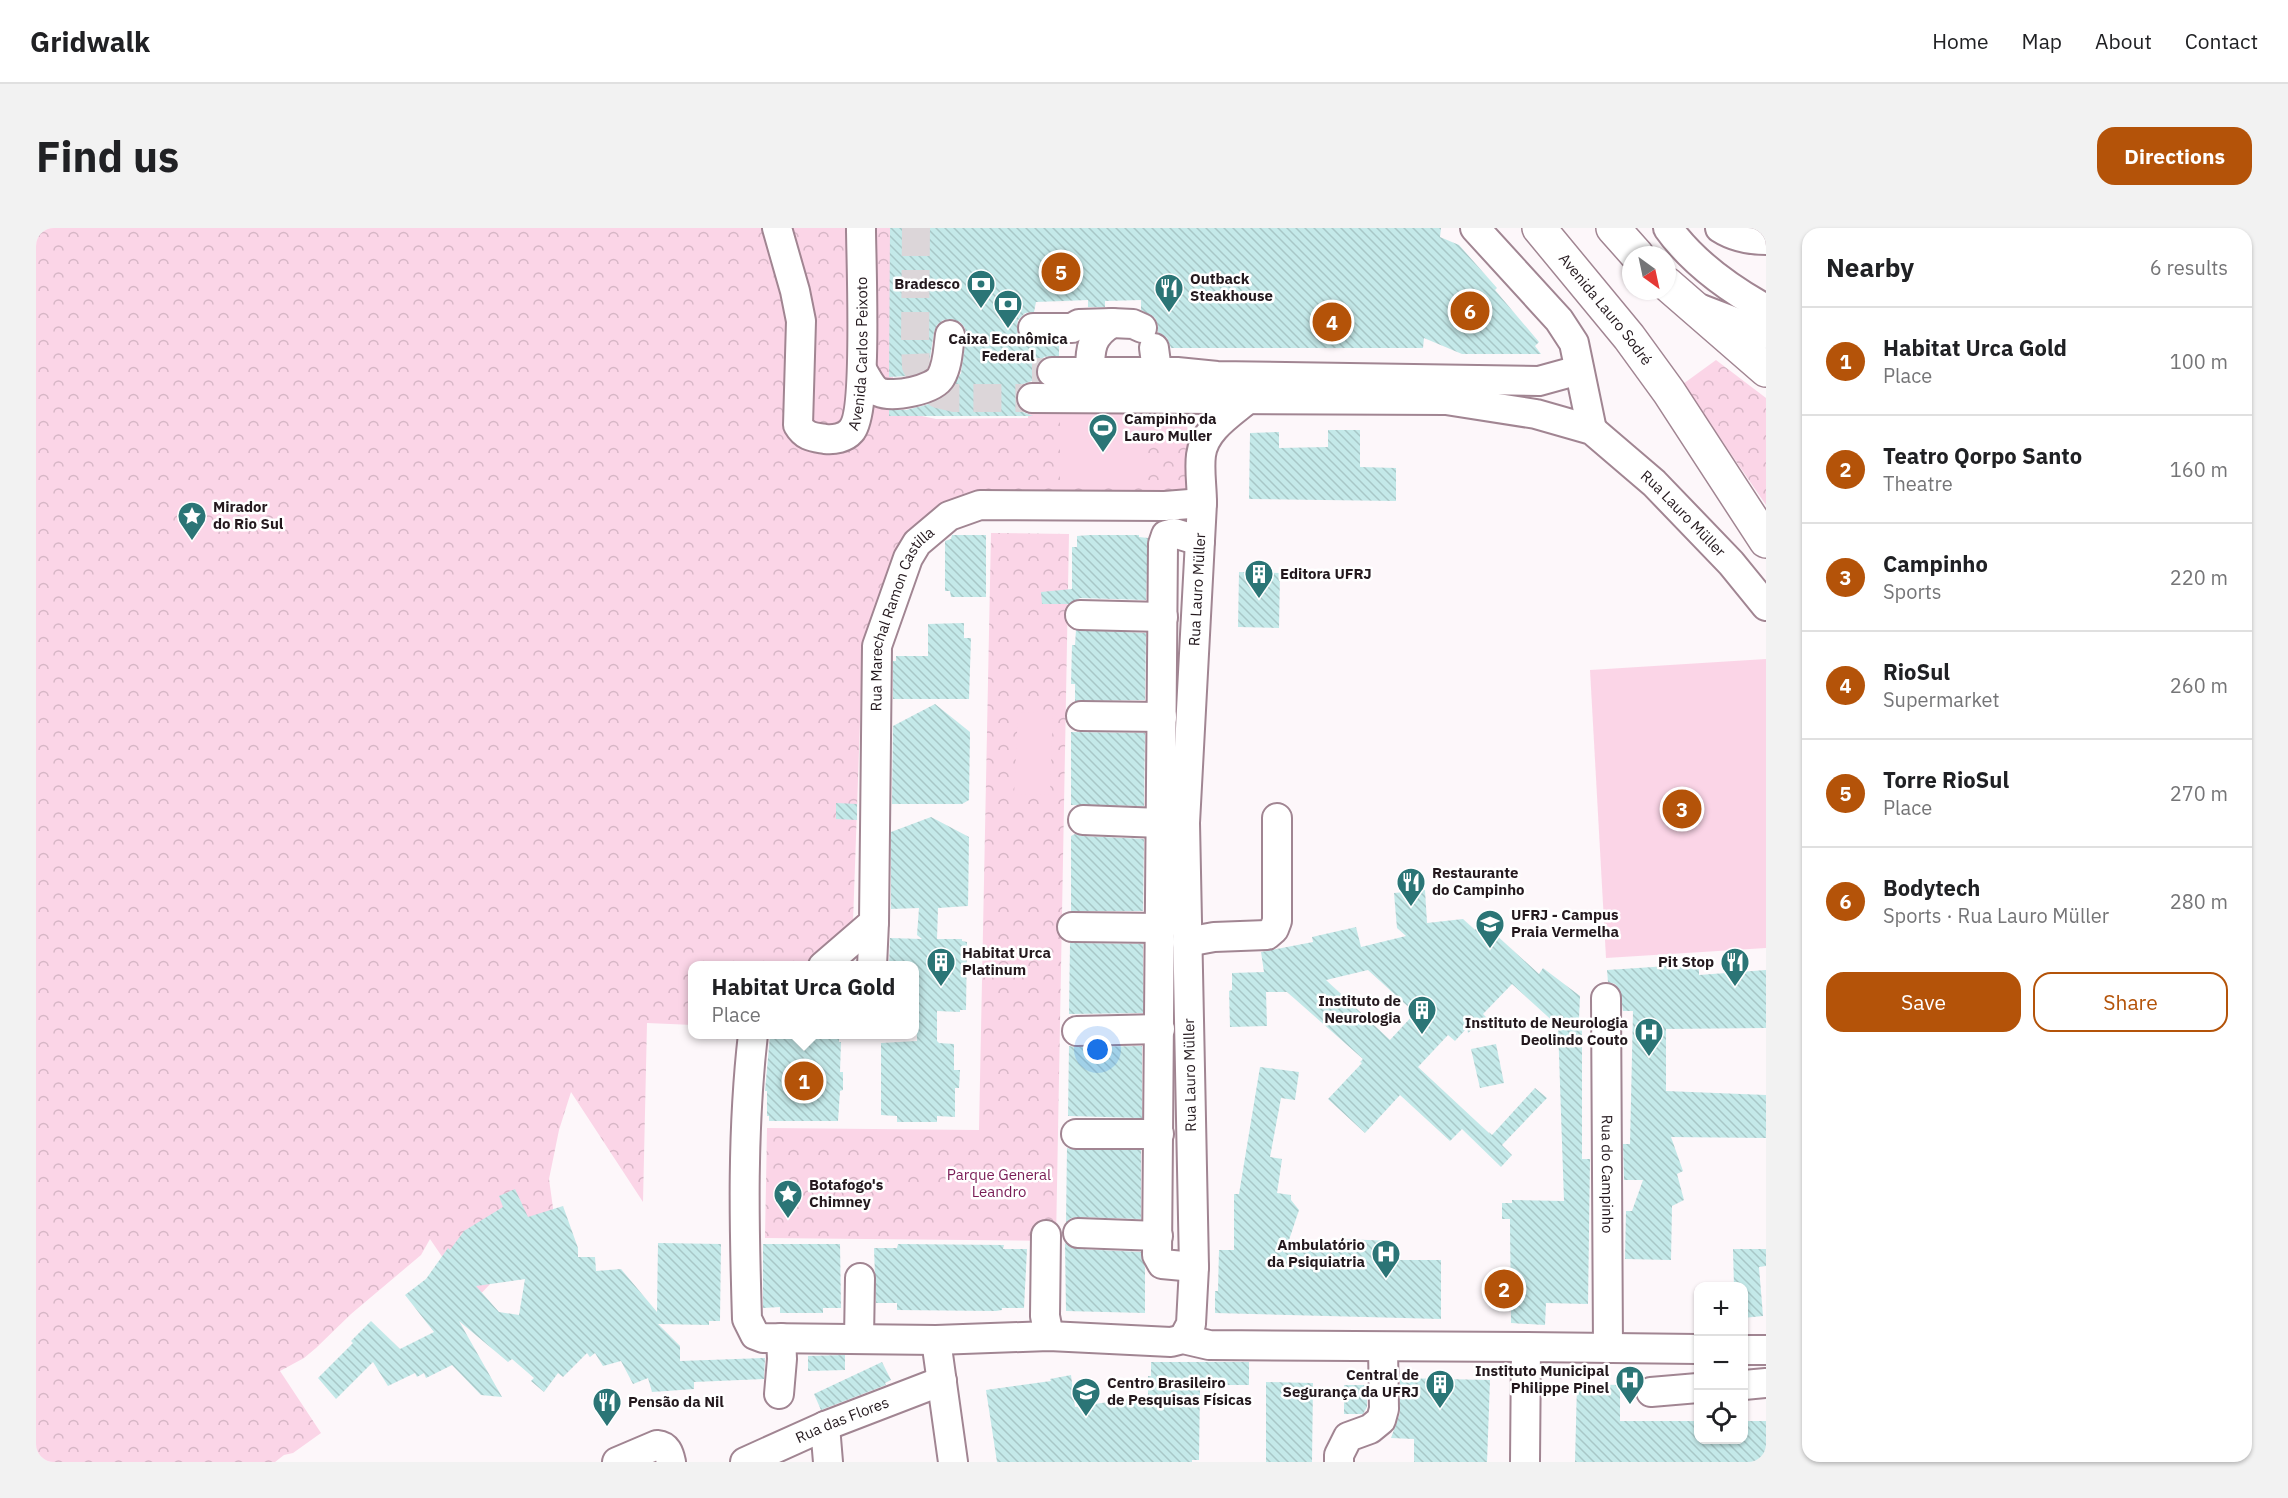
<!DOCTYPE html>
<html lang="en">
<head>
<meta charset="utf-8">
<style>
	:root { --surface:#fff; --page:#f2f2f2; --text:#202124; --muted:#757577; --line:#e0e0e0; --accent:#b45309 }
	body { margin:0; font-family:"IBM Plex Sans",sans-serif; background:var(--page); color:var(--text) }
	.controls { position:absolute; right:18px; bottom:18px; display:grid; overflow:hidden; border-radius:12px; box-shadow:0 2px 4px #0004 }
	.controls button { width:54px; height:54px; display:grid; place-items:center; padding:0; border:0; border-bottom:2px solid var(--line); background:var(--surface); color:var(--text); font:30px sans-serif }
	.compass { position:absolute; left:1586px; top:18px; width:54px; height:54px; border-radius:50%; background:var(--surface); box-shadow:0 2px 4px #0004; rotate:147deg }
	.you { position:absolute; left:1062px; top:822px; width:21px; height:21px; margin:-15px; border:4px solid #fff; border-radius:50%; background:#1a73e8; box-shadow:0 0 0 9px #1a73e833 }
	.badge { display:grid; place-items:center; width:39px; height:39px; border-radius:50%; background:var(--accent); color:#fff; font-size:20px; font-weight:700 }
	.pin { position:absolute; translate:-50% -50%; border:3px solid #fff; box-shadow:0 2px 6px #0006 }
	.popup { position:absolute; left:652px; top:733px; width:231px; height:78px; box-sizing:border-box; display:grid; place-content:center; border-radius:12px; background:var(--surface); filter:drop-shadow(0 2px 4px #0005); font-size:20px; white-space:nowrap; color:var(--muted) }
	.popup b { font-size:22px; color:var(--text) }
	.popup::after { content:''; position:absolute; left:50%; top:100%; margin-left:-12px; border:12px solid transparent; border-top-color:var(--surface) }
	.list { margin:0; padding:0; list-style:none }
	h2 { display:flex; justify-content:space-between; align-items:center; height:78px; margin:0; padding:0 24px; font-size:26px }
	h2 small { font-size:20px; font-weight:400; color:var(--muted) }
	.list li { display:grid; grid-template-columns:39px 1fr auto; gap:18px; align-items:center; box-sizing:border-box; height:108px; padding:0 24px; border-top:2px solid var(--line) }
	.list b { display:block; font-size:22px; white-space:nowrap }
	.list p { margin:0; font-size:20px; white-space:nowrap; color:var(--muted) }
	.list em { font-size:20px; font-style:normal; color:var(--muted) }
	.actions { display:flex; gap:12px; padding:18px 24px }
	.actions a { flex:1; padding:14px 0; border:2px solid var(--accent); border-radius:18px; text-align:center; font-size:21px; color:var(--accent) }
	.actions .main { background:var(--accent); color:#fff }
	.icon { flex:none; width:33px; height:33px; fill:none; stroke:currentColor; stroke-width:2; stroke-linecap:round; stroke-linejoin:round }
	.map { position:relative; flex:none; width:1730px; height:1234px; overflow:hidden; border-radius:18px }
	header { display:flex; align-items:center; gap:36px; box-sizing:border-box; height:84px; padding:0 30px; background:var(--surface); border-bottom:2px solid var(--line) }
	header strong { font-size:28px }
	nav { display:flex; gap:33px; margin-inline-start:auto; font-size:21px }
	.intro { display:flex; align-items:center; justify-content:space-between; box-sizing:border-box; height:144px; padding:0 36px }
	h1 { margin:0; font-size:42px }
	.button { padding:15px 27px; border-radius:18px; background:var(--accent); color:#fff; font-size:21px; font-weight:700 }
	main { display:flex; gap:36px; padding:0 36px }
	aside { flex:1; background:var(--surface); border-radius:18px; box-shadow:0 2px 4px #0004 }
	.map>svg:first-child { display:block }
</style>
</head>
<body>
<header>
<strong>Gridwalk</strong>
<nav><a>Home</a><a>Map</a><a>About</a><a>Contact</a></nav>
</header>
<div class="intro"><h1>Find us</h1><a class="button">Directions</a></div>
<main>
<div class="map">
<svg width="1730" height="1234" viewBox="0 0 1730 1234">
	<defs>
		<pattern id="park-crowns" width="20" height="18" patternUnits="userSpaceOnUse" patternTransform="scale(1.5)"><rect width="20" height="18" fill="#fbd5e7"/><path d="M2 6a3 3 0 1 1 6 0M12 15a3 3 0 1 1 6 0" fill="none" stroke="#d7b6c6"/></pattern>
		<pattern id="building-back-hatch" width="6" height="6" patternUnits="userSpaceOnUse" patternTransform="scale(1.5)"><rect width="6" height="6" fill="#c4e9e9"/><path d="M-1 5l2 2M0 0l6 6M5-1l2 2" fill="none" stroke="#a8c7c7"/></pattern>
	</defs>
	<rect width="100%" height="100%" fill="#fdf7fa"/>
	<g fill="url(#park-crowns)">
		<path d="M0 0H857V174L862 183 900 191 992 190V178L1138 185C1143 189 1148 193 1151 199 1162 218 1155 248 1154 270L919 269 903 281 826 437 817 695 782 737 657 738V797L611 795 607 974 535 864 523 902 513 951 517 980 516 991 437 1074 394 1011 385 1027 315 1086 280 1120 268 1130 244 1143 285 1205 257 1225 248 1227 239 1234H0Z"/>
		<polygon points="1680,132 1730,170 1730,277 1647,156"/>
		<polygon points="955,305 1033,306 1020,1013 729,1010 731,900 943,902"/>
	</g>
	<g fill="#fbd5e7">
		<rect x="1024" y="191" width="86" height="69"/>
		<polygon points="1730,431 1730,720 1570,730 1554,442"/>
		<polygon points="1017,483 1014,566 978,567 982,485"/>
	</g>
	<g fill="url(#building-back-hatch)" fill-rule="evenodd">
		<polygon points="854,0 1405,0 1404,9 1423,17 1461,60 1459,62 1503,114 1499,118 1505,126 1426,126 1388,110 1387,120 1135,120 1131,110 1122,104 1122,98 1119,90 1105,82 1105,72 1069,73 1069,79 1052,79 1052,72 1000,74 998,84 989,85 982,92 981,99 982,108 988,114 996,116 1023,117 1023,128 1015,128 1008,129 1003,134 996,134 996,153 987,156 982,162 980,171 982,179 987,184 997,188 853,188 853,182 870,182 890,177 913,165 925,145 930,109 929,100 924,94 916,91 907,92 901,97 898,104 894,130 890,141 873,148 853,149"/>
		<polygon points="1292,202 1324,202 1324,239 1360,240 1360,273 1213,271 1214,205 1243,204 1243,220 1292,219"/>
		<polygon points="916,307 950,307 950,369 915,369 914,363 909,363 909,313 915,311"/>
		<polygon points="1054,307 1103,307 1103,309 1112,310 1110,372 1044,370 1033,376 1006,376 1005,364 1036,361 1036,319 1041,319 1041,308"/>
		<polygon points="1203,344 1244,345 1243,400 1202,399"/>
		<polygon points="928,395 928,410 935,410 933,471 857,471 857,433 860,433 860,428 892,428 892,396"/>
		<polygon points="1040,402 1110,405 1109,472 1039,473 1039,456 1035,456 1036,417 1039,417"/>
		<polygon points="899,476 934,504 933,572 926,576 856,576 857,498"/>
		<polygon points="1035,504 1109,505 1108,578 1035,577"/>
		<polygon points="800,575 821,576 821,592 800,591"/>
		<polygon points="895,589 933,609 932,678 902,680 901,711 926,711 926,713 931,714 930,782 924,782 924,784 901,783 901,813 903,815 918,816 918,842 924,842 923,860 919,860 919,889 901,888 901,894 861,894 861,888 845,887 845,815 881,813 879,738 853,738 854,710 886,711 881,707 883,680 855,681 855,604"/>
		<polygon points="1039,606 1046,608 1108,611 1107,683 1035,683 1035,608"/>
		<path d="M1389 662 1391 695 1427 691 1439 702 1446 694 1503 746 1507 740 1544 768 1543 790H1546V931H1554L1552 1076 1510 1075 1509 1097 1475 1095 1474 996V991H1466V975H1476V972L1528 973 1522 798 1476 756 1447 786 1450 789 1432 805 1431 800 1419 813 1412 807 1382 839 1454 906 1453 904 1456 907 1499 860 1511 870 1466 917 1476 927 1465 939 1426 901 1414 913 1364 867 1329 905 1292 871 1326 835 1324 834 1327 831 1251 764H1230L1231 798 1194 799 1193 763 1196 762V745L1228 744 1225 724 1277 714 1276 709 1320 699 1325 719 1370 708 1361 700 1358 665ZM1332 742 1379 785 1354 812 1290 752Z"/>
		<polygon points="1034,715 1107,716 1107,785 1033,786"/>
		<polygon points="1663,736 1663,747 1730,742 1730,800 1630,801 1630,863 1730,867 1730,910 1635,909 1647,943 1641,946 1648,972 1636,978 1635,1032 1589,1031 1590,983 1596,983 1607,952 1588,952 1587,916 1594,916 1597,783 1587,783 1584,762 1579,756 1572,754 1571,742"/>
		<polygon points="734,808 803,809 803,814 805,814 804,844 807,844 807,862 804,863 802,893 733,893 733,888 731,888 731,863 729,863"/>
		<polygon points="1460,816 1468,855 1444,860 1435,821"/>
		<polygon points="1033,818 1041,819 1106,818 1106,890 1032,888"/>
		<polygon points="1224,839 1263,844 1259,872 1245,870 1234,929 1246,931 1241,965 1255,967 1255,972 1263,982 1250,1021 1291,1022 1291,1019 1307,1019 1307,1011 1357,1013 1357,1032 1405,1032 1405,1091 1179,1085 1179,1063 1182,1063 1183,1022 1198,1022 1198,966 1203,966"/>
		<polygon points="1031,920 1040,922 1105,922 1105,991 1043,989 1035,990 1030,995"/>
		<path d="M479 961 492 989 527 978 542 1020V1029H559L560 1043 585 1041 621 1084 622 1015 685 1016 684 1093H673V1097L622 1096 644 1118V1133L729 1130 728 1151 658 1154V1161L616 1164 612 1150 597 1156 585 1133 567 1138 559 1125 554 1129 551 1125 527 1149 522 1145 508 1164 495 1153 498 1150 476 1131 472 1134 423 1093 466 1169 445 1167 416 1137 390 1150 388 1145 381 1149 379 1145 352 1158 337 1134 300 1171 282 1150 317 1115 315 1113 335 1093 364 1121 398 1104 369 1067 390 1051 412 1020 414 1022 428 1003 467 979 463 968ZM489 1051 483 1087 463 1084 440 1058Z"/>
		<polygon points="1029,1015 1034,1019 1041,1021 1105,1024 1109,1039 1109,1085 1030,1083"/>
		<polygon points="727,1016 804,1016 805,1080 787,1080 787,1085 744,1085 744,1079 727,1080"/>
		<polygon points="862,1016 968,1017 967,1021 991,1021 988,1080 966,1080 966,1082 960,1083 861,1082 861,1075 840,1075 838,1020 861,1020"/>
		<polygon points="1697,1021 1730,1021 1730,1038 1723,1039 1727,1088 1707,1090 1707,1059 1698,1059"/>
		<polygon points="809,1127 809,1142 772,1143 772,1128"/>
		<polygon points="846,1134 855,1152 849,1155 850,1157 785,1182 778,1166"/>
		<polygon points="1115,1134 1213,1134 1213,1157 1164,1157 1163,1232 1156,1232 1156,1234 961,1234 950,1162 1015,1153 1014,1151 1035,1147 1039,1179 1112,1168 1112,1148 1115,1148"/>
		<polygon points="1364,1150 1454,1152 1451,1234 1378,1234 1378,1211 1355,1210 1364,1185"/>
		<polygon points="1230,1154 1277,1155 1276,1234 1230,1234"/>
		<polygon points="1541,1156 1584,1157 1584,1193 1662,1193 1662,1212 1707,1212 1707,1193 1730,1193 1730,1234 1539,1234"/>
		<polygon points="1308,1157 1331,1157 1331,1179 1327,1186 1308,1186"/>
	</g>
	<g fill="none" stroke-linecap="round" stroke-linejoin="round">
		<g stroke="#dcd6d9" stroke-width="28" stroke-dasharray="28 14" stroke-linecap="butt">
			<polyline points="880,0 879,116 880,138 888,153 902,166 919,170 996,170"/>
			<polyline points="996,144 1016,144"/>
		</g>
		<g stroke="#a18592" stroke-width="32">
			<g id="minor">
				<path id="s1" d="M741 0 759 63 765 93 762 197C769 209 777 209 789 211 798 212 809 210 815 203 832 185 825 32 825 0"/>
				<polyline points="1439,0 1523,92 1538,115 1556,202"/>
				<path d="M1632 0C1657 35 1692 60 1730 81"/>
				<path d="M1684 0C1698 9 1713 12 1730 12"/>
				<polyline points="1665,81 1730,106"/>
				<polyline points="997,100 1036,100 1043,96 1076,95 1097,96 1106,100"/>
				<polyline points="1118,120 1120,135"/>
				<path d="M826 142C831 149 835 160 843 164 857 170 898 162 905 149 912 137 912 120 914 107"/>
				<path d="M1054 143C1054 121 1055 107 1076 95"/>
				<polyline points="1016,144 1141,144 1181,148 1503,153 1543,142"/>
				<path id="s2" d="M996 170 1410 172 1500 186 1556 202 1618 255 1695 335 1730 378"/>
				<polyline points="1044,387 1127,389"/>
				<polyline points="1045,488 1126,489"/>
				<polyline points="1047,592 1125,595"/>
				<polyline points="1036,699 1125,700"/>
				<polyline points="1151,714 1178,709 1231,707 1238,701 1241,693 1241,590"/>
				<path id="s3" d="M787 738 838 694 841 418 872 330 881 315 913 288 944 277 1129 278 1166 275"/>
				<polyline points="836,738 838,694"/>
				<path id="s4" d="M1570 770 1572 1120"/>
				<polyline points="1041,803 1124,801"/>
				<path d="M717 806C706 902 708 995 711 1091L719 1107 727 1110 900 1112 1013 1108 1135 1114 1147 1111 1173 1117 1490 1119"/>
				<polyline points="1040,906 1123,906"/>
				<polyline points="1042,1005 1122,1008"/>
				<polyline points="1010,1007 1009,1088 1013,1108"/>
				<polyline points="1158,1039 1126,1036 1121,1027 1127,316 1130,307 1138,305 1164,313"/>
				<polyline points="823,1111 824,1050"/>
				<path id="s5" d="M1147 1111 1155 1096 1158 1039 1149 595 1166 275C1166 259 1163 242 1165 227 1168 202 1194 186 1212 171"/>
				<polyline points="900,1112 917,1234"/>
				<polyline points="1708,1122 1730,1122"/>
				<polyline points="1708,1157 1730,1155"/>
				<polyline points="1615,1164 1662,1160"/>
				<polyline points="743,1166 746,1131 745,1110"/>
				<polyline points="789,1198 792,1234"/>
				<path d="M581 1234 621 1217C631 1218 633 1225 635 1234"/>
				<path id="s6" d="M709 1234 789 1198 906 1153"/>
				<polyline points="1303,1234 1303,1227 1312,1209 1334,1201 1345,1192 1348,1181 1347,1119"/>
				<polyline points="1489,1234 1490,1119 1662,1121"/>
			</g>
		</g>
		<g stroke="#a18592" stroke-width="36">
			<g id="highway">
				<path id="s7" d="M1503 0 1593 109 1633 164 1730 313"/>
				<polyline points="1577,0 1601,27"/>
				<polyline points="1631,56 1730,142"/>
			</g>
		</g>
		<use href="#minor" stroke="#fff" stroke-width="28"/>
		<use href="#highway" stroke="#fff" stroke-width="33"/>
	</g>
	<defs>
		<g id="bank-pin" transform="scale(1.5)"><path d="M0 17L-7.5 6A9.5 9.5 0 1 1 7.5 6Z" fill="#2b7576" stroke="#fff"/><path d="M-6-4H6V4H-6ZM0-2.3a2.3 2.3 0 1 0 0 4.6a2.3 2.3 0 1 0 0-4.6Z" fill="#fff"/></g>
		<g id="restaurant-pin" transform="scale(1.5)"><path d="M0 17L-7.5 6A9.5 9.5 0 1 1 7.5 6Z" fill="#2b7576" stroke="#fff"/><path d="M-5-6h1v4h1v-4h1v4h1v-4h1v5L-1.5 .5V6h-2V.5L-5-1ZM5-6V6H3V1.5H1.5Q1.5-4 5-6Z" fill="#fff"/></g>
		<g id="stadium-pin" transform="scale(1.5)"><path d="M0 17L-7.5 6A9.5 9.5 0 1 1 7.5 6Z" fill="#2b7576" stroke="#fff"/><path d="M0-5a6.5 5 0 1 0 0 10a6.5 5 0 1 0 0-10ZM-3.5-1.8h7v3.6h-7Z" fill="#fff"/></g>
		<g id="sight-pin" transform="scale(1.5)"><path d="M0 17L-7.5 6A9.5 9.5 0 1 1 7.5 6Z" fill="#2b7576" stroke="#fff"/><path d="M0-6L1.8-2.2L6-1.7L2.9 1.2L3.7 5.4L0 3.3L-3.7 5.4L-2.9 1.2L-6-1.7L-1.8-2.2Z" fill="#fff"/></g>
		<g id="building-pin" transform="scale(1.5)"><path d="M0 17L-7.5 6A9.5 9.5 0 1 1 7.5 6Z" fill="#2b7576" stroke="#fff"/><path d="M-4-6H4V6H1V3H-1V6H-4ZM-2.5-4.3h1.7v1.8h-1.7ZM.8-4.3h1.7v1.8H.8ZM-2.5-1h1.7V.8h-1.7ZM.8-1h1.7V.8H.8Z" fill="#fff"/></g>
		<g id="university-pin" transform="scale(1.5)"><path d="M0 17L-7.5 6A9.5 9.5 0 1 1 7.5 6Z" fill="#2b7576" stroke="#fff"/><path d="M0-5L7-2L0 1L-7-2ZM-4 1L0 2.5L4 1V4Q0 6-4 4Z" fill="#fff"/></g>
		<g id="hospital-pin" transform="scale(1.5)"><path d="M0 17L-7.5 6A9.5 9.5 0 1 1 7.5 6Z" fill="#2b7576" stroke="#fff"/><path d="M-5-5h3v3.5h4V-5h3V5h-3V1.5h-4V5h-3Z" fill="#fff"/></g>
	</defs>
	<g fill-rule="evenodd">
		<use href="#bank-pin" x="945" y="56"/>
		<use href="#restaurant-pin" x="1133" y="60"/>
		<use href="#bank-pin" x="972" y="76"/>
		<use href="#stadium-pin" x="1067" y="200"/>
		<use href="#sight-pin" x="156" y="288"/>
		<use href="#building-pin" x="1223" y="346"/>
		<use href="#restaurant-pin" x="1375" y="654"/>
		<use href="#university-pin" x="1454" y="696"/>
		<use href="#building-pin" x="905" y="734"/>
		<use href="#restaurant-pin" x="1699" y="734"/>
		<use href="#building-pin" x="1386" y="782"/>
		<use href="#hospital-pin" x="1613" y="804"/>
		<use href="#sight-pin" x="752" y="966"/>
		<use href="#hospital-pin" x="1350" y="1026"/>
		<use href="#hospital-pin" x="1594" y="1152"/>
		<use href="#building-pin" x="1404" y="1156"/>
		<use href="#university-pin" x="1050" y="1164"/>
		<use href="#restaurant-pin" x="571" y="1174"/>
	</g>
	<g text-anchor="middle" stroke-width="5" stroke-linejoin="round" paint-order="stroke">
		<g font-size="15" font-weight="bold" fill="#24191e" stroke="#fff" text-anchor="start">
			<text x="1154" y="56">Outback<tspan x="1154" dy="17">Steakhouse</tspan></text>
			<text x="924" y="61" text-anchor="end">Bradesco</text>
			<text x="972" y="116" text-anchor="middle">Caixa Econômica<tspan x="972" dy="17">Federal</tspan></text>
			<text x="1088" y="196">Campinho da<tspan x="1088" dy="17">Lauro Muller</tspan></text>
			<text x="177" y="284">Mirador<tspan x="177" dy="17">do Rio Sul</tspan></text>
			<text x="1244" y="351">Editora UFRJ</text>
			<text x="1396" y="650">Restaurante<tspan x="1396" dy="17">do Campinho</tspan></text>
			<text x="1475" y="692">UFRJ - Campus<tspan x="1475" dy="17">Praia Vermelha</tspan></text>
			<text x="926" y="730">Habitat Urca<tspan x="926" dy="17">Platinum</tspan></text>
			<text x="1678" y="739" text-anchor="end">Pit Stop</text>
			<text x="1365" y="778" text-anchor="end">Instituto de<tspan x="1365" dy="17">Neurologia</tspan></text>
			<text x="1592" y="800" text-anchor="end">Instituto de Neurologia<tspan x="1592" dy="17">Deolindo Couto</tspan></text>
			<text x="773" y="962">Botafogo's<tspan x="773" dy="17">Chimney</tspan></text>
			<text x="1329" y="1022" text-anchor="end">Ambulatório<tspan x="1329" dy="17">da Psiquiatria</tspan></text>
			<text x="1573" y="1148" text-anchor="end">Instituto Municipal<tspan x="1573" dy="17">Philippe Pinel</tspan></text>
			<text x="1383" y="1152" text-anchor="end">Central de<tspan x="1383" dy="17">Segurança da UFRJ</tspan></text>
			<text x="1071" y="1160">Centro Brasileiro<tspan x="1071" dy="17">de Pesquisas Físicas</tspan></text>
			<text x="592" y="1179">Pensão da Nil</text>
		</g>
		<g font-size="15" fill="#24191e" stroke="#fff">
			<text dy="5" stroke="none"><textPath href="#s7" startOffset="105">Avenida Lauro Sodré</textPath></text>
			<text dy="5" stroke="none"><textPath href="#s1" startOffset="339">Avenida Carlos Peixoto</textPath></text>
			<text dy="5" stroke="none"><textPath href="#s2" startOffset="687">Rua Lauro Müller</textPath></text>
			<text dy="5" stroke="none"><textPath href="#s5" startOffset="752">Rua Lauro Müller</textPath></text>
			<text dy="5" stroke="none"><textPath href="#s3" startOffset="376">Rua Marechal Ramon Castilla</textPath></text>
			<text transform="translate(1154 847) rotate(-91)" y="5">Rua Lauro Müller</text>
			<text dy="5" stroke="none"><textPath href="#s4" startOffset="176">Rua do Campinho</textPath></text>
			<text dy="5" stroke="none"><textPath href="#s6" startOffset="106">Rua das Flores</textPath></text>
		</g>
		<g font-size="15" fill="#791c55" stroke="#fff">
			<text x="963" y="952">Parque General<tspan x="963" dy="17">Leandro</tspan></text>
		</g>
	</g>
</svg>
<div class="controls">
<button>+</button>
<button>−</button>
<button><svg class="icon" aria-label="locate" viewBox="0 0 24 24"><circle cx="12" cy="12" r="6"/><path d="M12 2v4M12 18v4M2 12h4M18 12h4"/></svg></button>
</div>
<svg class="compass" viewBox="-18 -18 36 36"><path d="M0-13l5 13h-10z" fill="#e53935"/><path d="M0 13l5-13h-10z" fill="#757577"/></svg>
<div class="you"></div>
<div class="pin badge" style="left:768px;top:853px">1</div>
<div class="popup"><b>Habitat Urca Gold</b>Place</div>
<div class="pin badge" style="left:1468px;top:1061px">2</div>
<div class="pin badge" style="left:1646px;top:581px">3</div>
<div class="pin badge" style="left:1296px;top:94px">4</div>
<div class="pin badge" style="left:1025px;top:44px">5</div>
<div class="pin badge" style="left:1434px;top:83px">6</div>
</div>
<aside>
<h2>Nearby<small>6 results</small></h2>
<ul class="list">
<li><span class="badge">1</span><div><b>Habitat Urca Gold</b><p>Place</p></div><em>100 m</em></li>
<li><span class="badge">2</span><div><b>Teatro Qorpo Santo</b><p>Theatre</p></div><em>160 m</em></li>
<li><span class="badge">3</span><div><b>Campinho</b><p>Sports</p></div><em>220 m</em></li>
<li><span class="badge">4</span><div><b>RioSul</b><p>Supermarket</p></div><em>260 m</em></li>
<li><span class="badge">5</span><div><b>Torre RioSul</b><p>Place</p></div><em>270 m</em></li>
<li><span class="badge">6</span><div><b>Bodytech</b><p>Sports · Rua Lauro Müller</p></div><em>280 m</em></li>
</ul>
<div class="actions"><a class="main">Save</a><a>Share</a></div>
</aside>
</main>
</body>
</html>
